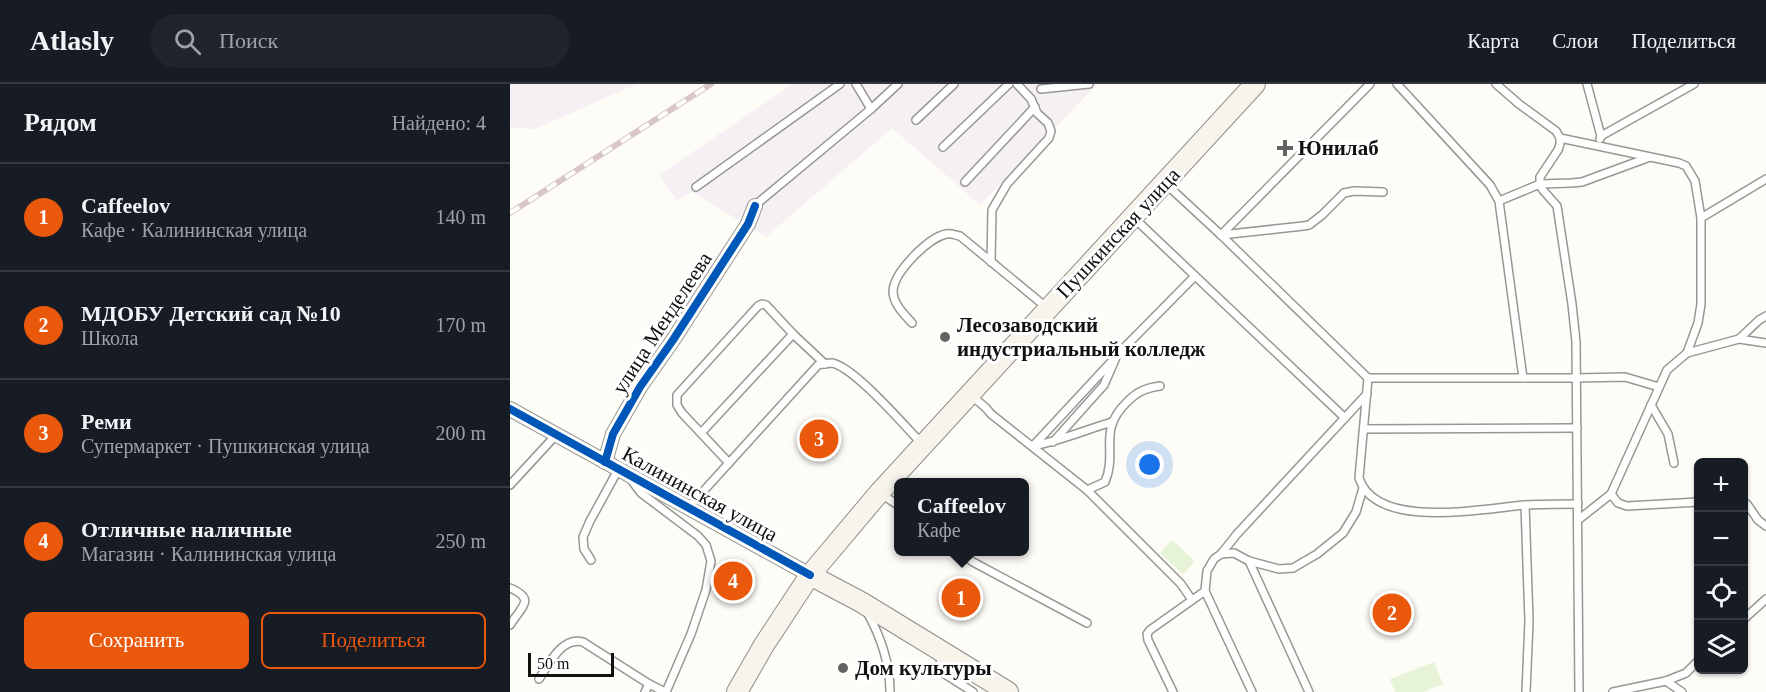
<!DOCTYPE html>
<html lang="ru">
<head>
<meta charset="utf-8">
<style>
	:root { --surface:#171b24; --page:#20242c; --text:#f1f3f6; --muted:#9ea1a6; --line:#363941; --accent:#ea580c }
	body { margin:0; font-family:"Times New Roman",serif; background:var(--page); color:var(--text) }
	.controls { position:absolute; right:18px; bottom:18px; display:grid; overflow:hidden; border-radius:9px; box-shadow:0 2px 4px #0004 }
	.controls button { width:54px; height:54px; display:grid; place-items:center; padding:0; border:0; border-bottom:2px solid var(--line); background:var(--surface); color:var(--text); font:30px sans-serif }
	.scale { position:absolute; left:18px; bottom:15px; width:86px; box-sizing:border-box; padding-left:6px; border:3px solid #111; border-top:0; font-size:16px; line-height:21px; white-space:nowrap; color:#111; -webkit-text-stroke:4px #fff; paint-order:stroke }
	.you { position:absolute; left:640px; top:381px; width:21px; height:21px; margin:-15px; border:4px solid #fff; border-radius:50%; background:#1a73e8; box-shadow:0 0 0 9px #1a73e833 }
	.badge { display:grid; place-items:center; width:39px; height:39px; border-radius:50%; background:var(--accent); color:#fff; font-size:20px; font-weight:700 }
	.pin { position:absolute; translate:-50% -50%; border:3px solid #fff; box-shadow:0 2px 6px #0006 }
	.popup { position:absolute; left:384px; top:394px; width:135px; height:78px; box-sizing:border-box; display:grid; place-content:center; border-radius:9px; background:var(--surface); filter:drop-shadow(0 2px 4px #0005); font-size:20px; white-space:nowrap; color:var(--muted) }
	.popup b { font-size:22px; color:var(--text) }
	.popup::after { content:''; position:absolute; left:50%; top:100%; margin-left:-12px; border:12px solid transparent; border-top-color:var(--surface) }
	.list { margin:0; padding:0; list-style:none }
	h2 { display:flex; justify-content:space-between; align-items:center; height:78px; margin:0; padding:0 24px; font-size:26px }
	h2 small { font-size:20px; font-weight:400; color:var(--muted) }
	.list li { display:grid; grid-template-columns:39px 1fr auto; gap:18px; align-items:center; box-sizing:border-box; height:108px; padding:0 24px; border-top:2px solid var(--line) }
	.list b { display:block; font-size:22px; white-space:nowrap }
	.list p { margin:0; font-size:20px; white-space:nowrap; color:var(--muted) }
	.list em { font-size:20px; font-style:normal; color:var(--muted) }
	.actions { display:flex; gap:12px; padding:18px 24px }
	.actions a { flex:1; padding:14px 0; border:2px solid var(--accent); border-radius:9px; text-align:center; font-size:21px; color:var(--accent) }
	.actions .main { background:var(--accent); color:#fff }
	.icon { flex:none; width:33px; height:33px; fill:none; stroke:currentColor; stroke-width:2; stroke-linecap:round; stroke-linejoin:round }
	.map { position:relative; flex:none; width:1256px; height:608px; overflow:hidden }
	header { display:flex; align-items:center; gap:36px; box-sizing:border-box; height:84px; padding:0 30px; background:var(--surface); border-bottom:2px solid var(--line) }
	header strong { font-size:28px }
	nav { display:flex; gap:33px; margin-inline-start:auto; font-size:21px }
	.search { width:420px; height:54px; background:var(--page); display:flex; align-items:center; gap:15px; box-sizing:border-box; padding:0 21px; border-radius:33px; color:var(--muted); font-size:22px }
	main { display:flex }
	aside { flex:1; background:var(--surface) }
	.map>svg:first-child { display:block }
</style>
</head>
<body>
<header>
<strong>Atlasly</strong>
<div class="search"><svg class="icon" aria-label="search" viewBox="0 0 24 24"><circle cx="10" cy="10" r="6"/><path d="M15 15l6 6"/></svg>Поиск</div>
<nav><a>Карта</a><a>Слои</a><a>Поделиться</a></nav>
</header>
<main>
<aside>
<h2>Рядом<small>Найдено: 4</small></h2>
<ul class="list">
<li><span class="badge">1</span><div><b>Caffeelov</b><p>Кафе · Калининская улица</p></div><em>140 m</em></li>
<li><span class="badge">2</span><div><b>МДОБУ Детский сад №10</b><p>Школа</p></div><em>170 m</em></li>
<li><span class="badge">3</span><div><b>Реми</b><p>Супермаркет · Пушкинская улица</p></div><em>200 m</em></li>
<li><span class="badge">4</span><div><b>Отличные наличные</b><p>Магазин · Калининская улица</p></div><em>250 m</em></li>
</ul>
<div class="actions"><a class="main">Сохранить</a><a>Поделиться</a></div>
</aside>
<div class="map">
<svg width="1256" height="608" viewBox="0 0 1256 608">
	<rect width="100%" height="100%" fill="#fdfcf7"/>
	<g fill="#f5f0f3">
		<polygon points="0,0 127,0 25,45 0,43"/>
		<polygon points="283,0 588,0 470,121 382,44 256,153 182,108 167,116 149,91"/>
	</g>
	<g fill="#e7f3d7">
		<polygon points="662,456 685,477 673,490 650,469"/>
		<polygon points="924,578 933,600 913,608 885,608 880,595"/>
	</g>
	<g fill="none" stroke-linecap="round" stroke-linejoin="round">
		<g stroke="#979795" stroke-width="10">
			<g id="service">
				<polyline points="346,0 361,25"/>
				<polyline points="887,0 980,101 989,117 1013,294"/>
				<polyline points="986,0 1009,20 1046,47 1050,54 1050,60 1048,66 1030,93 1030,100 1032,105 1047,122 1062,220 1066,258 1069,608"/>
				<polyline points="1077,0 1091,52 1090,55"/>
				<polyline points="531,5 579,0"/>
				<polyline points="406,36 444,0"/>
				<polyline points="1091,52 1184,0"/>
				<polyline points="1050,54 1169,79 1176,82 1185,97 1191,134 1191,220 1188,239 1177,269"/>
				<polyline points="433,63 499,0"/>
				<polyline points="455,98 525,23"/>
				<path d="M657 101 711 151 858 294 849 394C866 447 975 424 1016 421 1033 420 1050 420 1068 420"/>
				<polyline points="186,103 330,0"/>
				<polyline points="989,117 1030,100 1061,99 1072,98 1140,73"/>
				<polyline points="243,123 361,25 388,0"/>
				<polyline points="624,134 835,334"/>
				<polyline points="1191,134 1256,95"/>
				<polyline points="711,151 860,0"/>
				<polyline points="711,151 793,142 799,141 812,131 834,109 844,107 873,108"/>
				<polyline points="481,178 482,126 497,100 539,54 541,47 538,39 527,29 521,15 507,0"/>
				<path d="M402 239C394 230 383 220 383 207 384 188 418 154 436 150 441 149 445 151 450 152L536 223"/>
				<polyline points="283,250 315,280"/>
				<polyline points="1229,255 1256,259"/>
				<polyline points="858,294 1066,294 1115,293 1149,303"/>
				<path d="M462 312 476 324 481 330 577 406 595 398C608 367 587 347 617 318 627 308 635 304 650 302"/>
				<polyline points="1141,321 1158,350 1164,379"/>
				<polyline points="854,345 1067,344"/>
				<polyline points="191,349 283,250 256,221 252,220 248,222 167,311 167,321 172,329 219,379"/>
				<polyline points="543,358 594,301 607,271 685,192"/>
				<polyline points="523,362 603,276"/>
				<path d="M523 362C550 357 575 346 602 338"/>
				<polyline points="122,397 131,409 188,452 196,461 201,477 196,506 181,550 156,608"/>
				<polyline points="0,401 46,351"/>
				<polyline points="577,406 671,500 682,516"/>
				<polyline points="371,410 388,421"/>
				<polyline points="1101,410 1108,419 1117,422 1188,418"/>
				<polyline points="1234,419 1237,420 1248,436 1256,442"/>
				<polyline points="1015,421 1019,537 1016,608"/>
				<path d="M178 424 308 281C312 280 318 279 322 279 344 283 394 341 411 359"/>
				<polyline points="1068,436 1101,410 1157,286 1177,269 1229,255 1249,236 1256,232"/>
				<polyline points="449,468 463,478 577,539"/>
				<polyline points="711,470 727,450 857,310"/>
				<polyline points="81,476 74,465 73,453 80,437 108,386"/>
				<polyline points="739,477 799,608"/>
				<path d="M0 504C26 515 12 522 0 541"/>
				<path d="M357 528C371 553 380 580 380 608"/>
				<polyline points="1234,535 1256,515"/>
				<polyline points="433,572 430,579 430,587 463,608"/>
				<path d="M29 595C39 580 52 552 73 558L139 600 155 608"/>
				<polyline points="1156,597 1172,608"/>
				<polyline points="135,608 139,600"/>
				<polyline points="663,608 638,556 637,550 640,546 695,507"/>
				<polyline points="742,608 695,507 697,487 704,475 711,470 724,469 739,477 769,485 783,484 807,470 833,449 846,428 853,404"/>
				<polyline points="1103,608 1156,597 1176,589 1188,577"/>
			</g>
		</g>
		<g stroke="#979795" stroke-width="16">
			<g id="minor">
				<polyline points="0,325 300,491"/>
				<polyline points="95,378 103,350 130,303 163,256 238,140 245,122"/>
			</g>
		</g>
		<g stroke="#8e8d8b" stroke-width="22">
			<g id="secondary">
				<polyline points="300,491 351,518 498,608"/>
				<polyline points="227,608 254,561 300,491 369,409 745,0"/>
			</g>
		</g>
		<use href="#service" stroke="#fffffe" stroke-width="7"/>
		<use href="#minor" stroke="#fffffe" stroke-width="14"/>
		<use href="#secondary" stroke="#f6f4eb" stroke-width="20"/>
		<g stroke="#d9c6c7" stroke-width="6">
			<polyline id="rail" points="0,129 201,0"/>
		</g>
		<use href="#rail" stroke="#fff" stroke-width="4" stroke-dasharray="11" stroke-linecap="butt"/>
		<g stroke="#fff" stroke-width="11">
			<g id="cycleway">
				<polyline points="0,325 300,491"/>
				<polyline points="95,378 103,350 130,303 163,256 238,140 245,122"/>
			</g>
		</g>
		<use href="#cycleway" stroke="#0057b8" stroke-width="8"/>
	</g>
	<g fill="#646362" stroke="#fff" stroke-width="2">
		<path d="M772 55h6v6h6v6h-6v6h-6v-6h-6v-6h6z"/>
		<circle cx="435" cy="253" r="6"/>
		<circle cx="333" cy="584" r="6"/>
	</g>
	<g text-anchor="middle" stroke-width="6" stroke-linejoin="round" paint-order="stroke">
		<g font-size="21" font-weight="bold" fill="#111" stroke="#fff" text-anchor="start">
			<text x="788" y="71">Юнилаб</text>
			<text x="447" y="248">Лесозаводский<tspan x="447" dy="24">индустриальный колледж</tspan></text>
			<text x="345" y="591">Дом культуры</text>
		</g>
		<g font-size="21" fill="#111" stroke="#fff">
			<text transform="translate(608 149) rotate(-47)" y="7">Пушкинская улица</text>
			<text transform="translate(152 239) rotate(-57)" y="7">улица Менделеева</text>
			<text transform="translate(190 410) rotate(29)" y="7">Калининская улица</text>
		</g>
	</g>
</svg>
<div class="controls">
<button>+</button>
<button>−</button>
<button><svg class="icon" aria-label="locate" viewBox="0 0 24 24"><circle cx="12" cy="12" r="6"/><path d="M12 2v4M12 18v4M2 12h4M18 12h4"/></svg></button>
<button><svg class="icon" aria-label="layers" viewBox="0 0 24 24"><path d="M12 4l9 5-9 5-9-5zM3 14l9 5 9-5"/></svg></button>
</div>
<div class="scale">50 m</div>
<div class="you"></div>
<div class="pin badge" style="left:451px;top:514px">1</div>
<div class="popup"><b>Caffeelov</b>Кафе</div>
<div class="pin badge" style="left:882px;top:529px">2</div>
<div class="pin badge" style="left:309px;top:355px">3</div>
<div class="pin badge" style="left:223px;top:497px">4</div>
</div>
</main>
</body>
</html>
